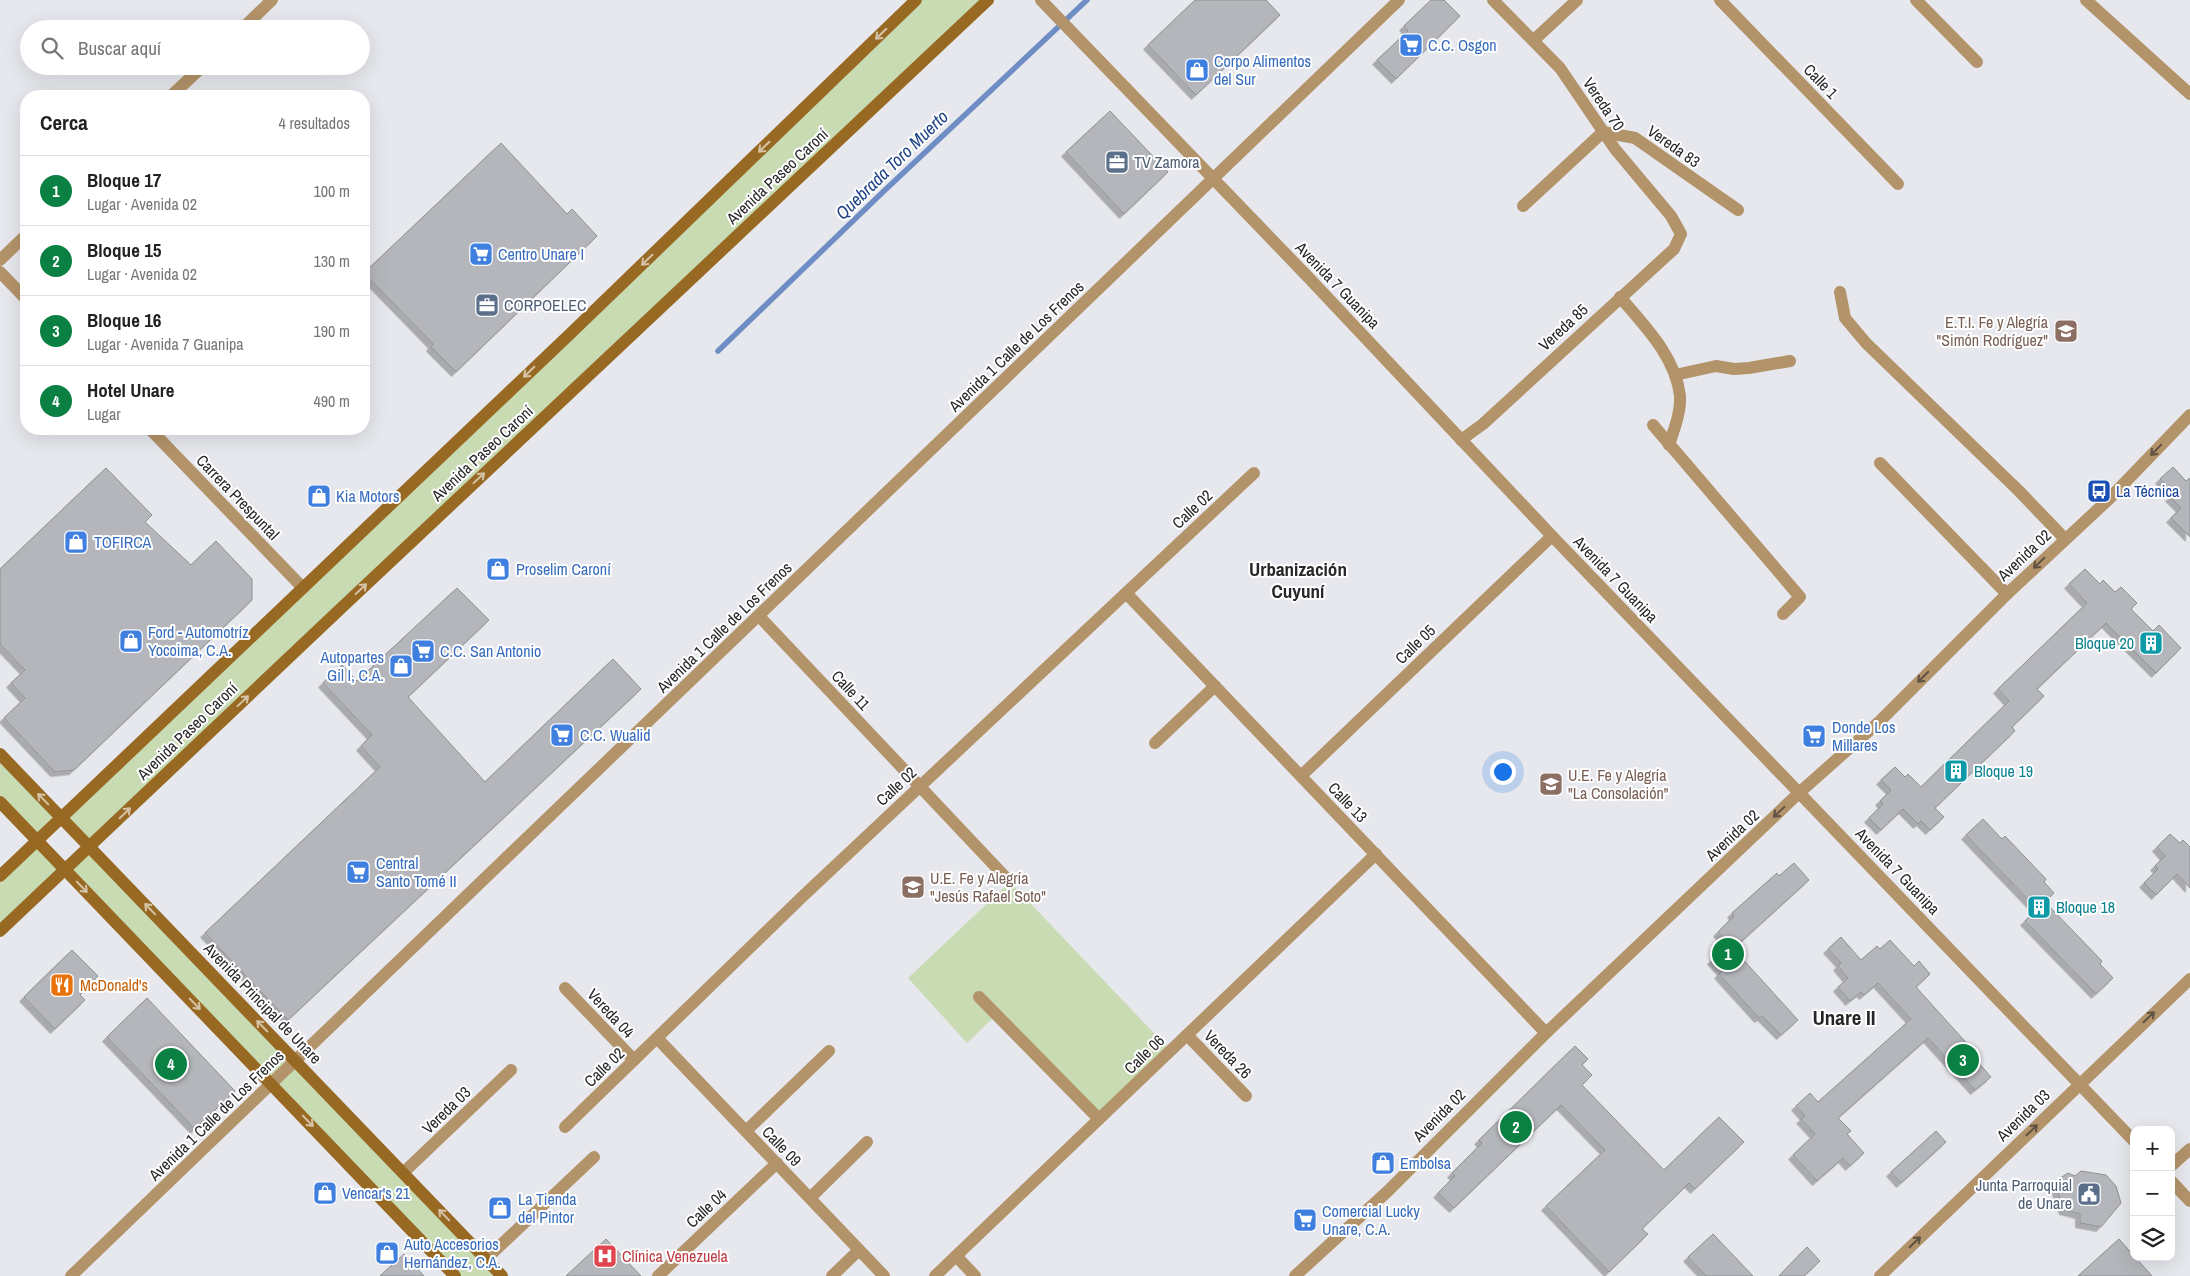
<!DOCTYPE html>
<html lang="es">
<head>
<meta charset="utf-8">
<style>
	:root { --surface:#fff; --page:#f2f2f2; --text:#222; --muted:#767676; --line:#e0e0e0; --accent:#0b8043 }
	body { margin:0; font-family:"Archivo Narrow",sans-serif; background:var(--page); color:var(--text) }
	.controls { position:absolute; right:15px; bottom:15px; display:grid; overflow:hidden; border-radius:10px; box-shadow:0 5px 20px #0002 }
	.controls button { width:45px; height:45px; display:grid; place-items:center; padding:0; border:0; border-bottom:1px solid var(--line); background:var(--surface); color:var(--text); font:25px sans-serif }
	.you { position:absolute; left:1502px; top:771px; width:18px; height:18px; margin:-12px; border:4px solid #fff; border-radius:50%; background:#1a73e8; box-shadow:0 0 0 8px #1a73e833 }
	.badge { display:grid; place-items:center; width:32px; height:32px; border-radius:50%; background:var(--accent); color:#fff; font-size:16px; font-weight:700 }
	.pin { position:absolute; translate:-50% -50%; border:2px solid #fff; box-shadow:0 1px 5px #0006 }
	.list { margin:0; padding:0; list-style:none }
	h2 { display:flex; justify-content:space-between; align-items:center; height:65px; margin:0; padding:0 20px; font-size:21px }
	h2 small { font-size:16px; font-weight:400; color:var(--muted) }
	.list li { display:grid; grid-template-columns:32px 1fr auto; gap:15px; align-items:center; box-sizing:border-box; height:70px; padding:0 20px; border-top:1px solid var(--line) }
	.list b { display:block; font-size:19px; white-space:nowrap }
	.list p { margin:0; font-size:16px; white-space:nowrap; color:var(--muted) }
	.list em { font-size:16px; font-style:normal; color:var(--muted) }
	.icon { flex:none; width:28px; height:28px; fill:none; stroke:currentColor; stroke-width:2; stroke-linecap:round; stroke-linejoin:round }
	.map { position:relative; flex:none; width:2190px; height:1276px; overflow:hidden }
	.search { position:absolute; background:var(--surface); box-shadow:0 5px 20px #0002; left:20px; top:20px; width:350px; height:55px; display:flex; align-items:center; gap:12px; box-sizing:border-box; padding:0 18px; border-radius:28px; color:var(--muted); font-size:19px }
	.panel { position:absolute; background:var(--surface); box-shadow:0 5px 20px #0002; left:20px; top:90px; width:350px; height:345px; border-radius:20px }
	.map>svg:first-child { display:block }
</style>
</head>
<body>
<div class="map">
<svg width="2190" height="1276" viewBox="0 0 2190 1276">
	<defs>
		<filter id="shadow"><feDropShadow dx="-4.5" dy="4.5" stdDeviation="0" flood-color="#0004"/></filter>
	</defs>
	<rect width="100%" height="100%" fill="#e7e8ed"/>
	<g fill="#c8dbb3" fill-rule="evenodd">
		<path d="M916 0H988L90 846 502 1276H455L65 870 0 931V876L37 841 0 802V754L61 818ZM61 818 90 846 65 869 37 840Z"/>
		<polygon points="1010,882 1171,1051 1099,1119 997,1014 967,1043 908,978"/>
	</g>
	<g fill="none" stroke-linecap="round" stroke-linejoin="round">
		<polyline stroke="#6d8dc4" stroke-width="5.5" points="718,351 884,191 1087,0"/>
	</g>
	<g fill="#b5b6bb" stroke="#8e9094" filter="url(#shadow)">
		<polygon points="1195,0 1266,0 1280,15 1196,95 1148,45"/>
		<polygon points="1431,0 1444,0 1460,16 1396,79 1377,60 1408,31 1404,26"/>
		<polygon points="1110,111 1168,172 1124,214 1066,152"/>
		<polygon points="501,143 567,214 572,209 597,236 456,372 431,347 433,344 364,273"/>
		<polygon points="2173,467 2186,481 2190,478 2190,537 2171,518 2181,508 2170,497 2174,494 2160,479"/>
		<polygon points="106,468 152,515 145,522 191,565 216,541 252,579 252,600 74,770 55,772 4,718 25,698 11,683 25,670 0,644 0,569"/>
		<polygon points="2085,569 2100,584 2103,580 2115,592 2121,587 2137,603 2131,609 2153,631 2159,625 2181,648 2156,673 2106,623 2037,689 2044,696 2012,727 2015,731 1935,808 1944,817 1930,830 1921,821 1918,824 1903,809 1881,830 1869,818 1883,804 1880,801 1891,790 1881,780 1895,767 1905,777 1908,774 1921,787 2009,701 1998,689 2087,603 2069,584"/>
		<polygon points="457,588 489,620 408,697 485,782 613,659 641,689 288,1020 205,933 380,767 361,746 372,735 323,683 342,665 357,681"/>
		<polygon points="1983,819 2002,839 2005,836 2046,879 2044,882 2054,893 2037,909 1966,835"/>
		<polygon points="2170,834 2180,843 2183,840 2190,847 2190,888 2177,874 2156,895 2144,883 2158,869 2155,866 2165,856 2157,847"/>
		<polygon points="1794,863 1809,880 1733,949 1718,932 1734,916 1732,913 1777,873 1779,876"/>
		<polygon points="2045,902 2102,961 2100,964 2113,978 2096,994 2025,921"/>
		<polygon points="1841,937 1861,960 1877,946 1880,949 1890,940 1914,966 1919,961 1930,974 1916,987 1980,1058 1977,1061 1991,1077 1975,1090 1928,1038 1838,1118 1851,1131 1847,1134 1864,1153 1850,1166 1843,1158 1817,1181 1793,1155 1815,1134 1801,1119 1805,1116 1796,1106 1810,1093 1818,1102 1911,1019 1878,983 1864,995 1861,992 1850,1001 1838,987 1848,978 1838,966 1841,963 1828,949"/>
		<polygon points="1729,944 1798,1020 1781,1035 1762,1016 1759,1018 1719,974 1722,971 1712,960"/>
		<polygon points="72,950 98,976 80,995 85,1000 55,1029 24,997"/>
		<polygon points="147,998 235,1091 195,1129 107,1037"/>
		<polygon points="1575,1046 1588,1059 1582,1065 1592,1075 1582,1085 1664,1170 1719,1117 1744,1142 1695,1189 1689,1183 1642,1229 1648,1234 1609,1272 1546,1206 1605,1150 1561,1105 1454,1208 1438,1193 1455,1176 1452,1173 1482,1143 1479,1140"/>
		<polygon points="1936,1131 1946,1142 1901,1183 1891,1172"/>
		<polygon points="2081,1171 2106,1175 2116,1186 2121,1203 2101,1227 2080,1223 2080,1214 2064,1210 2054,1182 2068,1173 2075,1176"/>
		<polygon points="1713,1234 1753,1276 1706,1276 1688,1257"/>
		<polygon points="606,1239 641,1276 566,1276"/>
		<polygon points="2119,1239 2152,1276 2078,1276"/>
		<polygon points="1807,1247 1820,1261 1804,1276 1779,1276"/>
		<polygon points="404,1254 424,1276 380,1276"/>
	</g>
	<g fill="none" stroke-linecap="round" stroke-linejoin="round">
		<g stroke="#b3936a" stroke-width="12">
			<polyline points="1041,0 1308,277 1552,536 2134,1141"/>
			<polyline points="1720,0 1898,184"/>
			<polyline points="1916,0 1977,62"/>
			<polyline points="2086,0 2190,94"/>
			<polyline points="242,29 272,0"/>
			<polyline points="1534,40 1577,0"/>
			<polyline points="171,96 203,66"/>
			<polyline points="1523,206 1603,132 1635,138 1738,210"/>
			<polyline points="0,260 26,235"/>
			<polyline points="0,272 26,299"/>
			<polyline points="1840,292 1845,318 1866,343 2019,491 2065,539"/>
			<path d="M1620 297C1644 325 1676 357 1680 396 1681 412 1674 430 1669 445"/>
			<polyline points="1675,375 1716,366 1734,369 1749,368 1790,361"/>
			<polyline points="1653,425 1800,597 1783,614"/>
			<polyline points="150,429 303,588"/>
			<polyline points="1461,440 1483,424 1674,249 1681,234 1671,216 1615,149 1560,68 1493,0"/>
			<polyline points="1880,463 2007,594"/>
			<polyline points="1126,593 1546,1033"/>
			<polyline points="759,616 1010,882"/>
			<polyline points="1155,743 1215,686"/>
			<polyline points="1301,776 1552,536"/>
			<polyline points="565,988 634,1060"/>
			<polyline points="979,997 1099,1119"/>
			<polyline points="1187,1035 1246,1096"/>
			<polyline points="657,1038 884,1276"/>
			<polyline points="565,1127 802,897 1254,473"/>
			<polyline points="746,1131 829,1051"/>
			<polyline points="2171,1166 2190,1149"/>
			<polyline points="403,1173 511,1070"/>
			<polyline points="2171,1181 2190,1201"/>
			<polyline points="810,1198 867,1142"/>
			<polyline points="956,1256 975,1276"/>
			<polyline points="486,1259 594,1157"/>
			<polyline points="71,1276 1399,0"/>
			<polyline points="658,1276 777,1163"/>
			<polyline points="832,1276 859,1250"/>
			<polyline points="935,1276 1376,854"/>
			<polyline points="1295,1276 1388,1191 1546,1033 1800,792 1880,721 2007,594 2109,499 2190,415"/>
			<polyline points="1880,1276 2190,979"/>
		</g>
		<g stroke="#986923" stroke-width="12">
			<polyline points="0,754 502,1276"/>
			<polyline points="0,802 455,1276"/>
			<polyline points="0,876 571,333 916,0"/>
			<polyline points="0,931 336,613 988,0"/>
		</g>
	</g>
	<defs><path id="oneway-shaft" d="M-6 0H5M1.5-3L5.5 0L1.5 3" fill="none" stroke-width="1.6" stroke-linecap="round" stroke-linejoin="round" transform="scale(1.25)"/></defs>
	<g stroke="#d6c3a7">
		<use href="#oneway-shaft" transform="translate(881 34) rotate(136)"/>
		<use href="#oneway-shaft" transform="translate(764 147) rotate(136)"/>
		<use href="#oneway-shaft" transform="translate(647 260) rotate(136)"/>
		<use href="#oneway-shaft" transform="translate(529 372) rotate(136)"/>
		<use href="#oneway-shaft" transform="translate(479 478) rotate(-43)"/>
		<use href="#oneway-shaft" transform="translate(361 589) rotate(-43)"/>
		<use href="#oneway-shaft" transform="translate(243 701) rotate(-43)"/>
		<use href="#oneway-shaft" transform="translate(43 799) rotate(-134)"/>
		<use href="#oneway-shaft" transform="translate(125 813) rotate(-44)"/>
		<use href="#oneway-shaft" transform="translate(82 887) rotate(46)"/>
		<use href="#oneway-shaft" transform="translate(150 909) rotate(-134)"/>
		<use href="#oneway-shaft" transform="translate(195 1004) rotate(46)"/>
		<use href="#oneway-shaft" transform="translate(262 1026) rotate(-134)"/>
		<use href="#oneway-shaft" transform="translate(308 1121) rotate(46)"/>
		<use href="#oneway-shaft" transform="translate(444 1215) rotate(-134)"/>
	</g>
	<g stroke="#5f5243">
		<use href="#oneway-shaft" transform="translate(2156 450) rotate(134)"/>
		<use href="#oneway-shaft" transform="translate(2039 563) rotate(136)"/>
		<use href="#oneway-shaft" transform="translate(1923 677) rotate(135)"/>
		<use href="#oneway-shaft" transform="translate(1779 812) rotate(137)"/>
		<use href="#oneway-shaft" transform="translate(2149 1017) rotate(-44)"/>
		<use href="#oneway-shaft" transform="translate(2032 1130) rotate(-44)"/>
		<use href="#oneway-shaft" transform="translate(1915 1242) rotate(-44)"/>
	</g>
	<defs>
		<g id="supermarket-square" transform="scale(1.25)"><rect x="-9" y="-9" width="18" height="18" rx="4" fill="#3f7fe0" stroke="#fff"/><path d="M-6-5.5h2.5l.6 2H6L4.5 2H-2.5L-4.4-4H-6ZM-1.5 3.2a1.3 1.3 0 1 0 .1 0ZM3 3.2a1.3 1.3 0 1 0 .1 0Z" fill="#fff"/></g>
		<g id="shop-square" transform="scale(1.25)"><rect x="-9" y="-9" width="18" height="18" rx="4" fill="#3f7fe0" stroke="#fff"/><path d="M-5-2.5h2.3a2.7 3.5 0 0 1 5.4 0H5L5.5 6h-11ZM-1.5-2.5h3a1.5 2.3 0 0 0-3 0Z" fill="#fff"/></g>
		<g id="office-square" transform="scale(1.25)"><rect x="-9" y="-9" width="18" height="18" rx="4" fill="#5c6f8a" stroke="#fff"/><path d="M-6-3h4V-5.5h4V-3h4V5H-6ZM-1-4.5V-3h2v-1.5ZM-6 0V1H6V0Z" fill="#fff"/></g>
		<g id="school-square" transform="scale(1.25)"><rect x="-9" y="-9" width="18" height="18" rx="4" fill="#8d6e63" stroke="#fff"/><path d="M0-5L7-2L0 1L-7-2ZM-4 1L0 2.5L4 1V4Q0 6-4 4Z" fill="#fff"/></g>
		<g id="bus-square" transform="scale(1.25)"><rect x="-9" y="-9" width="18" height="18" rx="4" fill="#1a4fb4" stroke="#fff"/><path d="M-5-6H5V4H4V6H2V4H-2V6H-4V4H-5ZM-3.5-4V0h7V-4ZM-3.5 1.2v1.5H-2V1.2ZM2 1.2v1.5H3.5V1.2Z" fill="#fff"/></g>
		<g id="building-square" transform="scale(1.25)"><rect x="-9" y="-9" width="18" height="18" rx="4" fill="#0f9aa8" stroke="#fff"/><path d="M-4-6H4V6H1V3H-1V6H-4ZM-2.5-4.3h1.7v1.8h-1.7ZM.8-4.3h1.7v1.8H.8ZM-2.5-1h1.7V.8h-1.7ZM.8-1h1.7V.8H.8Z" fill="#fff"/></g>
		<g id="restaurant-square" transform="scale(1.25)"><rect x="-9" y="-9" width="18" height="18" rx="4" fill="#e8710a" stroke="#fff"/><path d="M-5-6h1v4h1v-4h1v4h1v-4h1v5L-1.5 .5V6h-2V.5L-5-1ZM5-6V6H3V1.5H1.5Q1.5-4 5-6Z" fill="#fff"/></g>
		<g id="civic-square" transform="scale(1.25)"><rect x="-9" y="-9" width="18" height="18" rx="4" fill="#5c6f8a" stroke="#fff"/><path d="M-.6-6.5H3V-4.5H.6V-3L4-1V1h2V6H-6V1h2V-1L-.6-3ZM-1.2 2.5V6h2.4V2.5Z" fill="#fff"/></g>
		<g id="hospital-square" transform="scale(1.25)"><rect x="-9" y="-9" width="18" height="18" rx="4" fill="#e0444e" stroke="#fff"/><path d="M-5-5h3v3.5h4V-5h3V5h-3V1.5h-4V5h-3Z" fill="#fff"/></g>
	</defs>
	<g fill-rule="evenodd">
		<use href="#supermarket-square" x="1411" y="45"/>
		<use href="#shop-square" x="1197" y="70"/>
		<use href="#office-square" x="1117" y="162"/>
		<use href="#supermarket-square" x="481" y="254"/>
		<use href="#office-square" x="487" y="305"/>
		<use href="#school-square" x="2066" y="331"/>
		<use href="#bus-square" x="2099" y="491"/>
		<use href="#shop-square" x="319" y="496"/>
		<use href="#shop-square" x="76" y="542"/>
		<use href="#shop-square" x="498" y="569"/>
		<use href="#shop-square" x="131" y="641"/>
		<use href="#building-square" x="2151" y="643"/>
		<use href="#supermarket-square" x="423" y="651"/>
		<use href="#shop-square" x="401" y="666"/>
		<use href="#supermarket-square" x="562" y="735"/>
		<use href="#supermarket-square" x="1814" y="736"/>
		<use href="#building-square" x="1956" y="771"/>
		<use href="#school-square" x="1551" y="784"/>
		<use href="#supermarket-square" x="358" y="872"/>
		<use href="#school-square" x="913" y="887"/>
		<use href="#building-square" x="2039" y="907"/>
		<use href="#restaurant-square" x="62" y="985"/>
		<use href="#shop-square" x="1383" y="1163"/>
		<use href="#shop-square" x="325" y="1193"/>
		<use href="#civic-square" x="2089" y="1194"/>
		<use href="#shop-square" x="500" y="1208"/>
		<use href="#supermarket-square" x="1305" y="1220"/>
		<use href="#shop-square" x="387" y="1253"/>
		<use href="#hospital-square" x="605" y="1256"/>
	</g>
	<g text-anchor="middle" stroke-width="4" stroke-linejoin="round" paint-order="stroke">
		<g font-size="16" fill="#366cbe" stroke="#fff" text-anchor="start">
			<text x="1428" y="51">C.C. Osgon</text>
			<text x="1214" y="67">Corpo Alimentos<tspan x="1214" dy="18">del Sur</tspan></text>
			<text x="498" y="260">Centro Unare I</text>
			<text x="336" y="502">Kia Motors</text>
			<text x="94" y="548">TOFIRCA</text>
			<text x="516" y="575">Proselim Caroní</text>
			<text x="148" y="638">Ford - Automotríz<tspan x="148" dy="18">Yocoima, C.A.</tspan></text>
			<text x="440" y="657">C.C. San Antonio</text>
			<text x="384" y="663" text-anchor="end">Autopartes<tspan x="384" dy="18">Gil I, C.A.</tspan></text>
			<text x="1832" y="733">Donde Los<tspan x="1832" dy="18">Millares</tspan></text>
			<text x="580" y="741">C.C. Wualid</text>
			<text x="376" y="869">Central<tspan x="376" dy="18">Santo Tomé II</tspan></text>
			<text x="1400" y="1169">Embolsa</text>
			<text x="342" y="1199">Vencar's 21</text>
			<text x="518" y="1205">La Tienda<tspan x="518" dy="18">del Pintor</tspan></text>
			<text x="1322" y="1217">Comercial Lucky<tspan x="1322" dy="18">Unare, C.A.</tspan></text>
			<text x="404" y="1250">Auto Accesorios<tspan x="404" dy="18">Hernández, C.A.</tspan></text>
		</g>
		<g font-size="16" fill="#272729" stroke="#fff">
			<text transform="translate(1821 81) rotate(46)" y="6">Calle 1</text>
			<text transform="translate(1604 104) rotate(56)" y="6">Vereda 70</text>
			<text transform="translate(1674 146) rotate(35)" y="6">Vereda 83</text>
			<text transform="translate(777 176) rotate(-43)" y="6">Avenida Paseo Caroní</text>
			<text transform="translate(1338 285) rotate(46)" y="6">Avenida 7 Guanipa</text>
			<text transform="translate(1563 327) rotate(-43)" y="6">Vereda 85</text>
			<text transform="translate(1016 346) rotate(-44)" y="6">Avenida 1 Calle de Los Frenos</text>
			<text transform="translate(482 453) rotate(-43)" y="6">Avenida Paseo Caroní</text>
			<text transform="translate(238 497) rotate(46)" y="6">Carrera Prespuntal</text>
			<text transform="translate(1192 509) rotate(-43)" y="6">Calle 02</text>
			<text transform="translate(2024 555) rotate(-43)" y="6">Avenida 02</text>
			<text transform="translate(1616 579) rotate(46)" y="6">Avenida 7 Guanipa</text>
			<text transform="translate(724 627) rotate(-44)" y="6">Avenida 1 Calle de Los Frenos</text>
			<text transform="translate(1415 644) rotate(-44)" y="6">Calle 05</text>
			<text transform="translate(851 690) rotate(47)" y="6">Calle 11</text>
			<text transform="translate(187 731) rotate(-44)" y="6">Avenida Paseo Caroní</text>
			<text transform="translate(896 786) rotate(-43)" y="6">Calle 02</text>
			<text transform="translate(1348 802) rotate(46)" y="6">Calle 13</text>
			<text transform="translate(1732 835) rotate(-43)" y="6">Avenida 02</text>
			<text transform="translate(1898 871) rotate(46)" y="6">Avenida 7 Guanipa</text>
			<text transform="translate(263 1003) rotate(46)" y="6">Avenida Principal de Unare</text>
			<text transform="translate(611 1013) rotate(47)" y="6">Vereda 04</text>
			<text transform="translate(1144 1054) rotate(-44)" y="6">Calle 06</text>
			<text transform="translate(1228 1054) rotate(46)" y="6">Vereda 26</text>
			<text transform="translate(604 1067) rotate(-44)" y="6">Calle 02</text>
			<text transform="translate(446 1110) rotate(-44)" y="6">Vereda 03</text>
			<text transform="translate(216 1115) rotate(-44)" y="6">Avenida 1 Calle de Los Frenos</text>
			<text transform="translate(1439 1115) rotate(-45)" y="6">Avenida 02</text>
			<text transform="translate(2023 1115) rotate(-44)" y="6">Avenida 03</text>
			<text transform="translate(782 1146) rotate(46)" y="6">Calle 09</text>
			<text transform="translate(706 1208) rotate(-43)" y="6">Calle 04</text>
		</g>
		<g font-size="16" fill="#4e5e75" stroke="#fff" text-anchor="start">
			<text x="1134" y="168">TV Zamora</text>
			<text x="504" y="311">CORPOELEC</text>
			<text x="2072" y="1191" text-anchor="end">Junta Parroquial<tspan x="2072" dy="18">de Unare</tspan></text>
		</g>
		<g font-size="16" fill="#785e54" stroke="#fff" text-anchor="start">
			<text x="2048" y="328" text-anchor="end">E.T.I. Fe y Alegría<tspan x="2048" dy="18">"Simón Rodríguez"</tspan></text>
			<text x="1568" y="781">U.E. Fe y Alegría<tspan x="1568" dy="18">"La Consolación"</tspan></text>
			<text x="930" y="884">U.E. Fe y Alegría<tspan x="930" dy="18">"Jesús Rafael Soto"</tspan></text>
		</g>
		<g font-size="16" fill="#164399" stroke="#fff" text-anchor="start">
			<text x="2116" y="497">La Técnica</text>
		</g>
		<g font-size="16" fill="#0d838f" stroke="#fff" text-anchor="start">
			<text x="2134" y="649" text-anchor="end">Bloque 20</text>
			<text x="1974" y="777">Bloque 19</text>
			<text x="2056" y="913">Bloque 18</text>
		</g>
		<g font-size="16" fill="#c56008" stroke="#fff" text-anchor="start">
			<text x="80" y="991">McDonald's</text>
		</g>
		<g font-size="16" fill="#be3a42" stroke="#fff" text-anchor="start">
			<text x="622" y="1262">Clínica Venezuela</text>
		</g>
		<g font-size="18" font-style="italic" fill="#1e4387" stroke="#fff">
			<text transform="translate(892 165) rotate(-44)" y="6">Quebrada Toro Muerto</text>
		</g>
		<g font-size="19" font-weight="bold" fill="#272729" stroke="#fff">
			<text x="1298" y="576">Urbanización<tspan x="1298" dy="22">Cuyuní</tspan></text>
		</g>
		<g font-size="21" font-weight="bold" fill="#272729" stroke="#fff">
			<text x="1844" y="1025">Unare II</text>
		</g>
	</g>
</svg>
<div class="controls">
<button>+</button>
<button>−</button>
<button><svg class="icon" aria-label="layers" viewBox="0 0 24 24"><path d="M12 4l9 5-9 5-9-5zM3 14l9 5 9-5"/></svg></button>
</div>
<div class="you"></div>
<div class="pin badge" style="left:1728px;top:954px">1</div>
<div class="pin badge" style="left:1516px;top:1127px">2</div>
<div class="pin badge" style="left:1963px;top:1060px">3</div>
<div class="pin badge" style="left:171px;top:1064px">4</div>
<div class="search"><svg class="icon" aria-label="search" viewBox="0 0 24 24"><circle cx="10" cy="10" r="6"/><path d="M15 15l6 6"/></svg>Buscar aquí</div>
<section class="panel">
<h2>Cerca<small>4 resultados</small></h2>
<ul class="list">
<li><span class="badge">1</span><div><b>Bloque 17</b><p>Lugar · Avenida 02</p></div><em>100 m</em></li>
<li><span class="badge">2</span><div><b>Bloque 15</b><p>Lugar · Avenida 02</p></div><em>130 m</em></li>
<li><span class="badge">3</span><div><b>Bloque 16</b><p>Lugar · Avenida 7 Guanipa</p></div><em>190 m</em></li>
<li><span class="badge">4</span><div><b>Hotel Unare</b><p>Lugar</p></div><em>490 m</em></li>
</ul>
</section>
</div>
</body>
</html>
